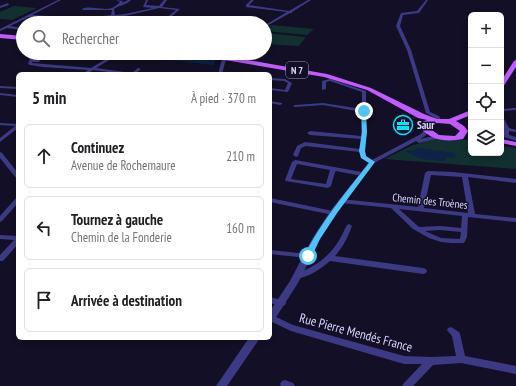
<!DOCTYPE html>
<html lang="fr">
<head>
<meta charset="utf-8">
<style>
	:root { --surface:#fff; --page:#f2f2f2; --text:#202124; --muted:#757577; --line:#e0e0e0 }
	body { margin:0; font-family:"PT Sans Narrow",sans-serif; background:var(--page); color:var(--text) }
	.controls { position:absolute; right:12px; top:12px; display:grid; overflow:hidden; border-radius:6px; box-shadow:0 2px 6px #0003 }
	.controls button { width:36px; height:36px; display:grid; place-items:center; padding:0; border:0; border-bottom:1px solid var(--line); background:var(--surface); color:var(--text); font:20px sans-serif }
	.stop { position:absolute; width:12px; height:12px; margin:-9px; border:3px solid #4fc3f7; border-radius:50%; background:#fff }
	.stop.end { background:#4fc3f7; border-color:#fff; box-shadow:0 1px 4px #0008 }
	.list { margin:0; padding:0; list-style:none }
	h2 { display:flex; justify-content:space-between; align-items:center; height:52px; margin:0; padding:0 16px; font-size:17px }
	h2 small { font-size:13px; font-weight:400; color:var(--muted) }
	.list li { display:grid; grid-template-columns:26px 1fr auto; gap:12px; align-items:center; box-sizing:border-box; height:64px; margin:0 8px 8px; padding:0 8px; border:1px solid var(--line); border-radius:6px }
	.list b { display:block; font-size:15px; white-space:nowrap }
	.list p { margin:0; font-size:13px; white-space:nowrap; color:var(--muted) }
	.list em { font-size:13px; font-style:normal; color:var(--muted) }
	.icon { flex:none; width:22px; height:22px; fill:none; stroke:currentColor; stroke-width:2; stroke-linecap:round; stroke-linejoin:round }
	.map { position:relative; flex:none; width:516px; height:386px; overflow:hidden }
	.search { position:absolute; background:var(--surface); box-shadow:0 2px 6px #0003; left:16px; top:16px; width:256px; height:44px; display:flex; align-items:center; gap:10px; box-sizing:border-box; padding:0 14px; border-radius:22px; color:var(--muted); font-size:15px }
	.panel { position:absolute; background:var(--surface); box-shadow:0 2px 6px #0003; left:16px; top:72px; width:256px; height:268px; border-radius:6px }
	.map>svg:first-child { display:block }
</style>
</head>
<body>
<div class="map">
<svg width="516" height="386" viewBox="0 0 516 386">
	<rect width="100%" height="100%" fill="#130f26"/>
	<g fill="#12302f">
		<polygon points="14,6 37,8 12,20 0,19 0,12"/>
		<polygon points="272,25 314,29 307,35 265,31 265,28"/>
		<polygon points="265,33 306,37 299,46 265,44"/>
		<polygon points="436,139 471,140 471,153 501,153 501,146 516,148 516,169 384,159 413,145"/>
	</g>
	<g fill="#0c2248">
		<polygon points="176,55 216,59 213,65 171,60"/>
		<polygon points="417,148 454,153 456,158 446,157 445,161 422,159 406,152 407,150 414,151"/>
	</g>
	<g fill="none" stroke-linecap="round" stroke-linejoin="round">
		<g fill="#3d3a85" fill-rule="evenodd">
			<path d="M58 0H61L32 15 85 18 111 15 112 10H83L82 9C90 5 102 11 112 8 114 7 118 4 120 2L116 0 123 1 122 3 128 0H131C126 5 120 5 114 9L115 15 125 14 153 8 143 7 146 0H148L146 5 159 6 164 0H167L162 7 180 9 164 23H160L176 10 159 8 125 16 85 20 47 18 37 23H33L43 18 29 17 10 26 23 28V30L7 28 0 31V29Z"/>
			<polygon points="251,0 254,0 249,5 289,11 308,0 311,0 292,12 292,13 290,13 265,27 265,25 287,12 246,7 246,5"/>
			<polygon points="426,0 428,0 419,13 403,15 400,26 411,50 430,112 439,116 441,120 439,121 437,121 435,118 426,113 407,50 396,26 401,13 417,11"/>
			<polygon points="8,3 9,5 0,8 0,6"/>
			<polygon points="116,53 121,53 96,68 132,73 138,68 141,69 135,74 123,74 93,70 87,74 82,74 88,70 43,67 30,65 28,64 30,58 40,57 42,58 39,62 32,62 32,63 91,68"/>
			<polygon points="226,53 230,53 226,59 222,74 218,74 222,59"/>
			<polygon points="176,73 183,73 185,74 175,74"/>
			<polygon points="270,78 285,79 292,83 288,92 270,90 270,88 285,90 288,83 284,81 270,80"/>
			<polygon points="330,79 366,91 366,132 365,151 366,156 374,161 375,162 374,163 370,163 361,158 360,152 306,146 301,148 298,156 296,157 293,155 297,146 305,142 360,149 361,139 310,135 307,133 310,131 361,136 362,112 323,105 295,107 293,106 295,105 323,103 362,109 362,92 330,81 326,82 326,89 322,90 322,81"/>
			<polygon points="0,86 18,87 18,89 0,88"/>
			<polygon points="0,93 18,95 18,97 0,95"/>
			<polygon points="270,101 282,103 282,104 280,105 270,103"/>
			<polygon points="516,108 516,110 501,111 501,109"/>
			<path d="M501 117H503L509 128 516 130V132L509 131V135L516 137V141L504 137 503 136C505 127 501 125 501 117Z"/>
			<polygon points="0,123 18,124 18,128 0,142 0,138 15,126 0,125"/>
			<polygon points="0,152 2,153 18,173 18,179 16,178 0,158"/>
			<path d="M295 160 362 172 365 174 362 176 336 171 335 172 331 186 328 188 286 181 285 180 292 162ZM297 164 330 170 326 184 291 179Z"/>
			<path d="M428 171 453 172 516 179V183L468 177 475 214 516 218V222L468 217 467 237 464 243H451L441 242 429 238 413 229 391 208 341 203 338 201 341 199 418 207 425 173ZM431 175 462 177 468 213 424 208ZM399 209 462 216 461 228 440 226 419 227ZM440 230 461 232 460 239 441 238 425 231Z"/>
			<polygon points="18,197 18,203 2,221 0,222 0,216 16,198"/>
			<polygon points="270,198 333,211 336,213 333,215 270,202"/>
			<path d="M349 224 352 226C348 237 343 247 335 256L423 268 426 269 427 271 426 273 423 274 330 261C323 267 306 280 295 278L294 276 295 274C313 268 328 258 338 242 342 236 344 230 347 225Z"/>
			<polygon points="0,235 18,236 18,244 3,261 0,261 0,255 14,240 0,239"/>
			<polygon points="270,250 308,254 310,254 312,256 310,258 308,258 270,254"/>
			<polygon points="270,297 285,301 286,303 285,305 282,306 270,303"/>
			<polygon points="270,315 274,316 293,325 404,356 431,357 456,356 452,336 447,330 448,328 451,327 459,332 460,334 465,356 516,366 516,374 461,363 433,365 413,386 402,386 404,383 422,364 404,364 291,331 270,321"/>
			<polygon points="285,380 293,383 295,386 281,386 280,384 282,381"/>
		</g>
		<g fill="#3d3a85" fill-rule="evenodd">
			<polygon points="426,129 429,131 425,136 420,139 439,135 442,137 441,138 419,143 416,141 374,163 337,213 320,239 298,283 273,322 270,323 270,311 290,281 312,239 331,210 370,161 421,134 424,130"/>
			<polygon points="249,338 260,338 227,386 216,386"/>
		</g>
		<g fill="#c25bff" fill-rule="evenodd">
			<polygon points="0,34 23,36 23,40 0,38"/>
			<path d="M180 53H196L231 57 327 74 371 88 424 114 437 119H449L471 110V115L456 121 464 126 468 131 463 139C447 142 431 141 421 128L422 122 427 120 418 118 367 90 324 77 231 61 183 55ZM438 123 450 124 460 131 455 136 439 135 429 128V124Z"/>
			<polygon points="516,60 516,67 503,87 501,88 501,81 514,61"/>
			<polygon points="501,139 516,142 516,146 501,143"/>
		</g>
	</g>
	<path fill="#4fc3f7" d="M364 110 366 111 367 132 365 151 366 156 375 162 337 213 320 239 311 258H305L304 256C321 222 345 193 369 163L361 158 359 151 362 132 361 111Z"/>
	<defs>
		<g id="office-ring" transform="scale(1)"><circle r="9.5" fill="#130f26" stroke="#00e5ff" stroke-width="1.5"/><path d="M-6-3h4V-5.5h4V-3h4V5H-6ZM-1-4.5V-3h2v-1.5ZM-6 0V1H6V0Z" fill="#00e5ff"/></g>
	</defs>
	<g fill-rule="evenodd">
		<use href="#office-ring" x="403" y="125"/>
	</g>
	<g text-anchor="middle" stroke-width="3" stroke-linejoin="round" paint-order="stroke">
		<rect fill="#130f26" stroke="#9e99be" stroke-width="1" x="286" y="62" width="22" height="16" rx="3"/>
		<g font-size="10" font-weight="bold" fill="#d9d4ff">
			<text x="297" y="74">N 7</text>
		</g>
		<g font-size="11" font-weight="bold" fill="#d9d4ff" stroke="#130f26" text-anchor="start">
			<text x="417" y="129">Saur</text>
		</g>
		<g font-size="11" fill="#d9d4ff" stroke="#130f26">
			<text transform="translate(430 201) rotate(6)" y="4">Chemin des Troènes</text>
		</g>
		<g font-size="13" fill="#d9d4ff" stroke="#130f26">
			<text transform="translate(356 332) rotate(15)" y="5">Rue Pierre Mendés France</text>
		</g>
	</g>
</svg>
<div class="controls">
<button>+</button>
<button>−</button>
<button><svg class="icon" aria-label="locate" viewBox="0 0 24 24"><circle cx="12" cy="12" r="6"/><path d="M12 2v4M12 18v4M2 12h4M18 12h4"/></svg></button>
<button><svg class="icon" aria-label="layers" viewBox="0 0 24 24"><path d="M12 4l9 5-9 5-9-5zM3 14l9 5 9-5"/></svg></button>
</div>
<div class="stop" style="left:308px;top:256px"></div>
<div class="stop end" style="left:364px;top:111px"></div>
<div class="search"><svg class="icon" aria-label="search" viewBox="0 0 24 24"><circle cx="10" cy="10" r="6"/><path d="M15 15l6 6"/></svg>Rechercher</div>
<section class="panel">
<h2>5 min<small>À pied · 370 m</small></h2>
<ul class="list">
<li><svg class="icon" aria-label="ahead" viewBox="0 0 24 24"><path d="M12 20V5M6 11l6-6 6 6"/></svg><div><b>Continuez</b><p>Avenue de Rochemaure</p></div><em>210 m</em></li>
<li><svg class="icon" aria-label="left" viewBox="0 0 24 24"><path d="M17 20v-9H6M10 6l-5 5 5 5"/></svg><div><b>Tournez à gauche</b><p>Chemin de la Fonderie</p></div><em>160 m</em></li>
<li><svg class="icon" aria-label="arrive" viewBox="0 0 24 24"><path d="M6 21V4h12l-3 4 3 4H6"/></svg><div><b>Arrivée à destination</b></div></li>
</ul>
</section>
</div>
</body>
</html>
